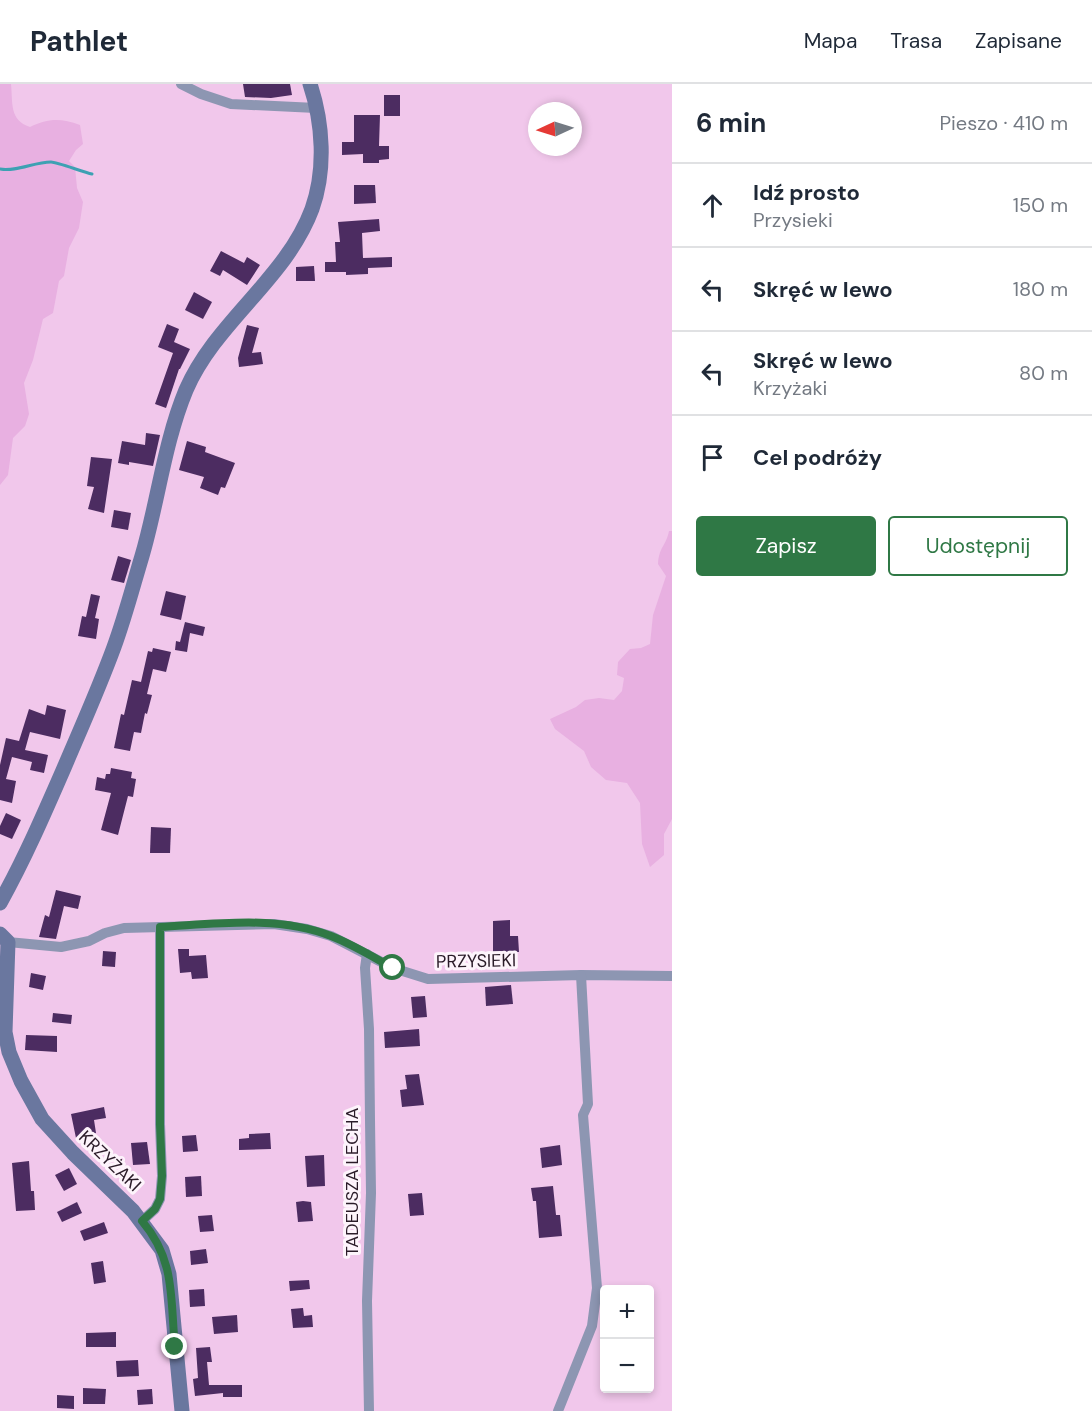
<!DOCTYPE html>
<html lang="pl">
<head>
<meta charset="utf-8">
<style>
	:root { --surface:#fff; --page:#f6f6f7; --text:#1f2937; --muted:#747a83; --line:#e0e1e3; --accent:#2f7845 }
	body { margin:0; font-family:"DM Sans",sans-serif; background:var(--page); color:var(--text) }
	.controls { position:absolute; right:18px; bottom:18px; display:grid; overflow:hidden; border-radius:6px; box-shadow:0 3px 9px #0003 }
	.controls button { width:54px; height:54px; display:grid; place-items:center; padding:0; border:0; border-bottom:2px solid var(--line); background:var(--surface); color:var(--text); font:30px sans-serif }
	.compass { position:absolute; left:528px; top:18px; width:54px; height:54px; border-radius:50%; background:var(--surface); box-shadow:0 3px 9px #0003; rotate:266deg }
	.stop { position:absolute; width:18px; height:18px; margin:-14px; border:4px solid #2f7845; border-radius:50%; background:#fff }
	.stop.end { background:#2f7845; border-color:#fff; box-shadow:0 2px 6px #0008 }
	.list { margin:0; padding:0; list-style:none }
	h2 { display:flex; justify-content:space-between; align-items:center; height:78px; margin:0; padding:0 24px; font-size:26px }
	h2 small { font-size:20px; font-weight:400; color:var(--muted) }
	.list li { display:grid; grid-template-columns:39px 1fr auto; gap:18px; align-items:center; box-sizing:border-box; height:84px; padding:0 24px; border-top:2px solid var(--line) }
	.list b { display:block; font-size:22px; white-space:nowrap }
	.list p { margin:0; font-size:20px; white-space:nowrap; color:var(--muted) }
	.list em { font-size:20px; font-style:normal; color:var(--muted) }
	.actions { display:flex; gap:12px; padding:18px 24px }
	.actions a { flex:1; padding:14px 0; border:2px solid var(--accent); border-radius:6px; text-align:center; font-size:21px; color:var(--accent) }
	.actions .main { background:var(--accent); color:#fff }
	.icon { flex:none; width:33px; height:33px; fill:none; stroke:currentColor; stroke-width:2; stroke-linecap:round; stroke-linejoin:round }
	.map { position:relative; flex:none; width:672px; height:1327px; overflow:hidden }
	header { display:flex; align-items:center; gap:36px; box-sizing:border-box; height:84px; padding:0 30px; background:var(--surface); border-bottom:2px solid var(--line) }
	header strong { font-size:28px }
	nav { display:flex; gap:33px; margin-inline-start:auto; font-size:21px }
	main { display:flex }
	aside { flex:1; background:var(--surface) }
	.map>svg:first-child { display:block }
</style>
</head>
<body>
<header>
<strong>Pathlet</strong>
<nav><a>Mapa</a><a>Trasa</a><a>Zapisane</a></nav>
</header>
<main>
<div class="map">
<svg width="672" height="1327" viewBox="0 0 672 1327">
	<rect width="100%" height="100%" fill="#f1c7eb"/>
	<g fill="#e8b0e1">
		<path d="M0 0H11C13 19 9 36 30 43 48 34 61 34 80 41L83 60 76 66 69 77 75 83 77 104 83 118 79 144 69 164 64 192 59 197 53 229 43 235 33 276 24 299 29 330 25 342 13 354 8 391 0 401Z"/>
		<path d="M669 447H672V735L664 750V771L650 783 642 760 640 719 627 699 606 696 591 683 584 667 555 645 550 635 576 623 585 616 599 614 614 616 622 607 624 594 617 591 618 578 630 565 641 564 650 560 653 531 666 492 658 480C659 463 666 462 669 447Z"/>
	</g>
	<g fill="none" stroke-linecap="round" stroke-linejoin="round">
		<path stroke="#3da1b3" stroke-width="3" d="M0 85C17 88 34 78 51 78 57 78 83 88 92 90"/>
	</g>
	<g fill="#4c2c61">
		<polygon points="243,0 290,0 292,11 271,14 245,13"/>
		<rect x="384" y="11" width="16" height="21"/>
		<polygon points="354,31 380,31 379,62 389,62 389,75 379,76 379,79 363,79 363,70 342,71 342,58 354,58"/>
		<polygon points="354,101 375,101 376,119 354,120"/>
		<polygon points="379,135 380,147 362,149 363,174 392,173 392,183 368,184 368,190 346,191 346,188 325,188 325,178 336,178 335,158 340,158 338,138"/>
		<polygon points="221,167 244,179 247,173 260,181 247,201 223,186 220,192 210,187"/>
		<polygon points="314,182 315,197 296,197 296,183"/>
		<polygon points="194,208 212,218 203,235 185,226"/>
		<polygon points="167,240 179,245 174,258 190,265 180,285 179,285 166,324 155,320 173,269 158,263"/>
		<polygon points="247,241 259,244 252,269 261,268 263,280 239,283 238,274"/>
		<polygon points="146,349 160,351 153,382 129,378 129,381 118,379 122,357 145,361"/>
		<polygon points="187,357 206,363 205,368 235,379 225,404 221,403 218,411 200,404 204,393 179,386"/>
		<polygon points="91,373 112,375 104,429 88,425 94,403 87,402"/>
		<polygon points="114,426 131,429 128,446 111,443"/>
		<polygon points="118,472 131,476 124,499 111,496"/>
		<polygon points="166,507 186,512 181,536 160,531"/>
		<polygon points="91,510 100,512 95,534 99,535 96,555 78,552 82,532 86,533"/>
		<polygon points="185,538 205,543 203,552 190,549 187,568 175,566 176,557 180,558"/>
		<polygon points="153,564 171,568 166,588 153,585 147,610 152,611 147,630 145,629 141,649 134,648 130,667 114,664 121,630 124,631 132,596 141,598 148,567 152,568"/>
		<polygon points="47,621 66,626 60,655 30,648 25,666 48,671 44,689 30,686 32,678 12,673 6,695 16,697 12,719 0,716 0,681 6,654 19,657 29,625 45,631"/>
		<polygon points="111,684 132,688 131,694 136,695 133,713 128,712 118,751 101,746 111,709 95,706 97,693 105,695 106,690 110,690"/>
		<polygon points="6,729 21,736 12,755 0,750 0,742"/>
		<polygon points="151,743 171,744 170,769 150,769"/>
		<polygon points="56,806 81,812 78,825 64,822 56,855 39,853 45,831 49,833"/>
		<polygon points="510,836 510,852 518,852 519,868 493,868 493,837"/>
		<polygon points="178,865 189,865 189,872 206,871 208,894 192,895 191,888 180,889"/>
		<polygon points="103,867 116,868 115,883 102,882"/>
		<polygon points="31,889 46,892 43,906 29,903"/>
		<polygon points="511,901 513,920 486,922 485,903"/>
		<polygon points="425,912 427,933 413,934 411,913"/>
		<polygon points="53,929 72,931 71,940 52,938"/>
		<polygon points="419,945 420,962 385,964 384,948"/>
		<polygon points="26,951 57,952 57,968 25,966"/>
		<polygon points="419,990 424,1021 402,1023 400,1006 407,1005 405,991"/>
		<polygon points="104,1023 106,1034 94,1036 96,1049 76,1054 71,1030"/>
		<polygon points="270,1049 271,1065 239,1066 239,1055 249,1054 249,1050"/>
		<polygon points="196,1051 198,1067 183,1068 182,1052"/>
		<polygon points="147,1058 150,1080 133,1081 131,1059"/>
		<polygon points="560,1061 562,1081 542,1084 540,1064"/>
		<polygon points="324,1071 325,1102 307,1103 305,1072"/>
		<polygon points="29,1077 31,1107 34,1107 35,1126 16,1127 12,1079"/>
		<polygon points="69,1084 77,1100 64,1107 55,1091"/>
		<polygon points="201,1092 202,1112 186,1113 185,1093"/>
		<polygon points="553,1102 556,1131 560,1131 562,1152 539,1154 536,1117 533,1117 531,1104"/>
		<polygon points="422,1109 424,1131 410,1132 408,1110"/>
		<polygon points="303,1117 311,1118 313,1137 298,1138 296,1118"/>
		<polygon points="77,1118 82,1129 62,1138 57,1128"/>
		<polygon points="212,1131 214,1147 200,1148 198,1132"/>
		<polygon points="104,1138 108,1149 84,1157 80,1147"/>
		<polygon points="206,1165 208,1179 191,1181 190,1167"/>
		<polygon points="103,1177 106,1198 94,1200 91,1179"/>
		<polygon points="309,1196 310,1205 290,1207 289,1197"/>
		<polygon points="204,1205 205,1222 190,1223 189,1206"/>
		<polygon points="303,1224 304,1232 312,1231 313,1243 293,1244 291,1225"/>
		<polygon points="237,1231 238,1248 214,1250 212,1233"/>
		<polygon points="116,1248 116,1263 86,1263 86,1249"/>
		<polygon points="210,1263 212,1278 207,1278 209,1301 242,1301 242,1313 223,1313 223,1309 195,1312 193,1295 198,1294 196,1264"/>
		<polygon points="138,1276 139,1292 117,1293 116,1277"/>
		<polygon points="83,1304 106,1305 105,1320 83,1320"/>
		<polygon points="152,1305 153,1320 138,1321 137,1306"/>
		<polygon points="57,1311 74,1312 74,1325 57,1324"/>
	</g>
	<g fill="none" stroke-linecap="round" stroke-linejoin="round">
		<g stroke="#8d96b2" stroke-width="10">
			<polyline points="181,0 201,10 231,20 316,24"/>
			<polyline points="8,858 61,863 89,857 105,849 124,844 274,840 307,845 331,852 393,884 428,895 581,891 672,892"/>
			<polyline points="367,870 365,884 369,945 370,1036 371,1109 367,1217 369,1327"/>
			<polyline points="142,1137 155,1125 160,1115 162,1092 160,1040 160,843"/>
			<polyline points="558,1327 592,1242 597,1204 583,1031 588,1020 581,891"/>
		</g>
		<g stroke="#6a779f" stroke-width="15">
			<path d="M0 819C24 776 44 730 64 684 81 644 99 604 114 563 125 533 133 502 142 472 158 418 164 359 186 306 216 237 286 195 312 125 326 86 323 39 310 0"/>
			<polyline points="0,850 8,858 5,948 9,968 21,997 42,1035 73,1069 133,1127 162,1166 169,1190 182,1327"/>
		</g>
	</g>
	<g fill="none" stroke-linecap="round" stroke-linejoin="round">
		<path stroke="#2f7845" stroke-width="8" d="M175 1263C170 1214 176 1177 142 1137L155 1125 160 1115 162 1092 160 1040V843C215 840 278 831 331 852 352 860 373 873 393 884"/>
	</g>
	<g text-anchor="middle" stroke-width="6" stroke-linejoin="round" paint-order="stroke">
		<g font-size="18" fill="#2a1b28" stroke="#fdf4fb">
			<text transform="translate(476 877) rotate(-1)" y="6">PRZYSIEKI</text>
			<text transform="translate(110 1077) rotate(44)" y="6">KRZYŻAKI</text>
			<text transform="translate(352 1098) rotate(-90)" y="6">TADEUSZA LECHA</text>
		</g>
	</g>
</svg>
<div class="controls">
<button>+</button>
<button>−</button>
</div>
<svg class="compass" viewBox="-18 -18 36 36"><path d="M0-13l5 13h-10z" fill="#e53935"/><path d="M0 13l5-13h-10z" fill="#747a83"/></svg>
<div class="stop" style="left:393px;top:884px"></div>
<div class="stop end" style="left:175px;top:1263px"></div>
</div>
<aside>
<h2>6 min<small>Pieszo · 410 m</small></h2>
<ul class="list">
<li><svg class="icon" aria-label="ahead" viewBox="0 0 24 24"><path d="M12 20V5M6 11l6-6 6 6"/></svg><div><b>Idź prosto</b><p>Przysieki</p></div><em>150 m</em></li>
<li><svg class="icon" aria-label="left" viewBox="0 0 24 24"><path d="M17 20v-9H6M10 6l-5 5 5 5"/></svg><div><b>Skręć w lewo</b></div><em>180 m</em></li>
<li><svg class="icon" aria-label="left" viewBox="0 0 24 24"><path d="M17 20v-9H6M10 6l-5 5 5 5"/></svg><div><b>Skręć w lewo</b><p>Krzyżaki</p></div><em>80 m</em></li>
<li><svg class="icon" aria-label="arrive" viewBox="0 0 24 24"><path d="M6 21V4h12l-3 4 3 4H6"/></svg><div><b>Cel podróży</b></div></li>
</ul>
<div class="actions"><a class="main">Zapisz</a><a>Udostępnij</a></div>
</aside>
</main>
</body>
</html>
